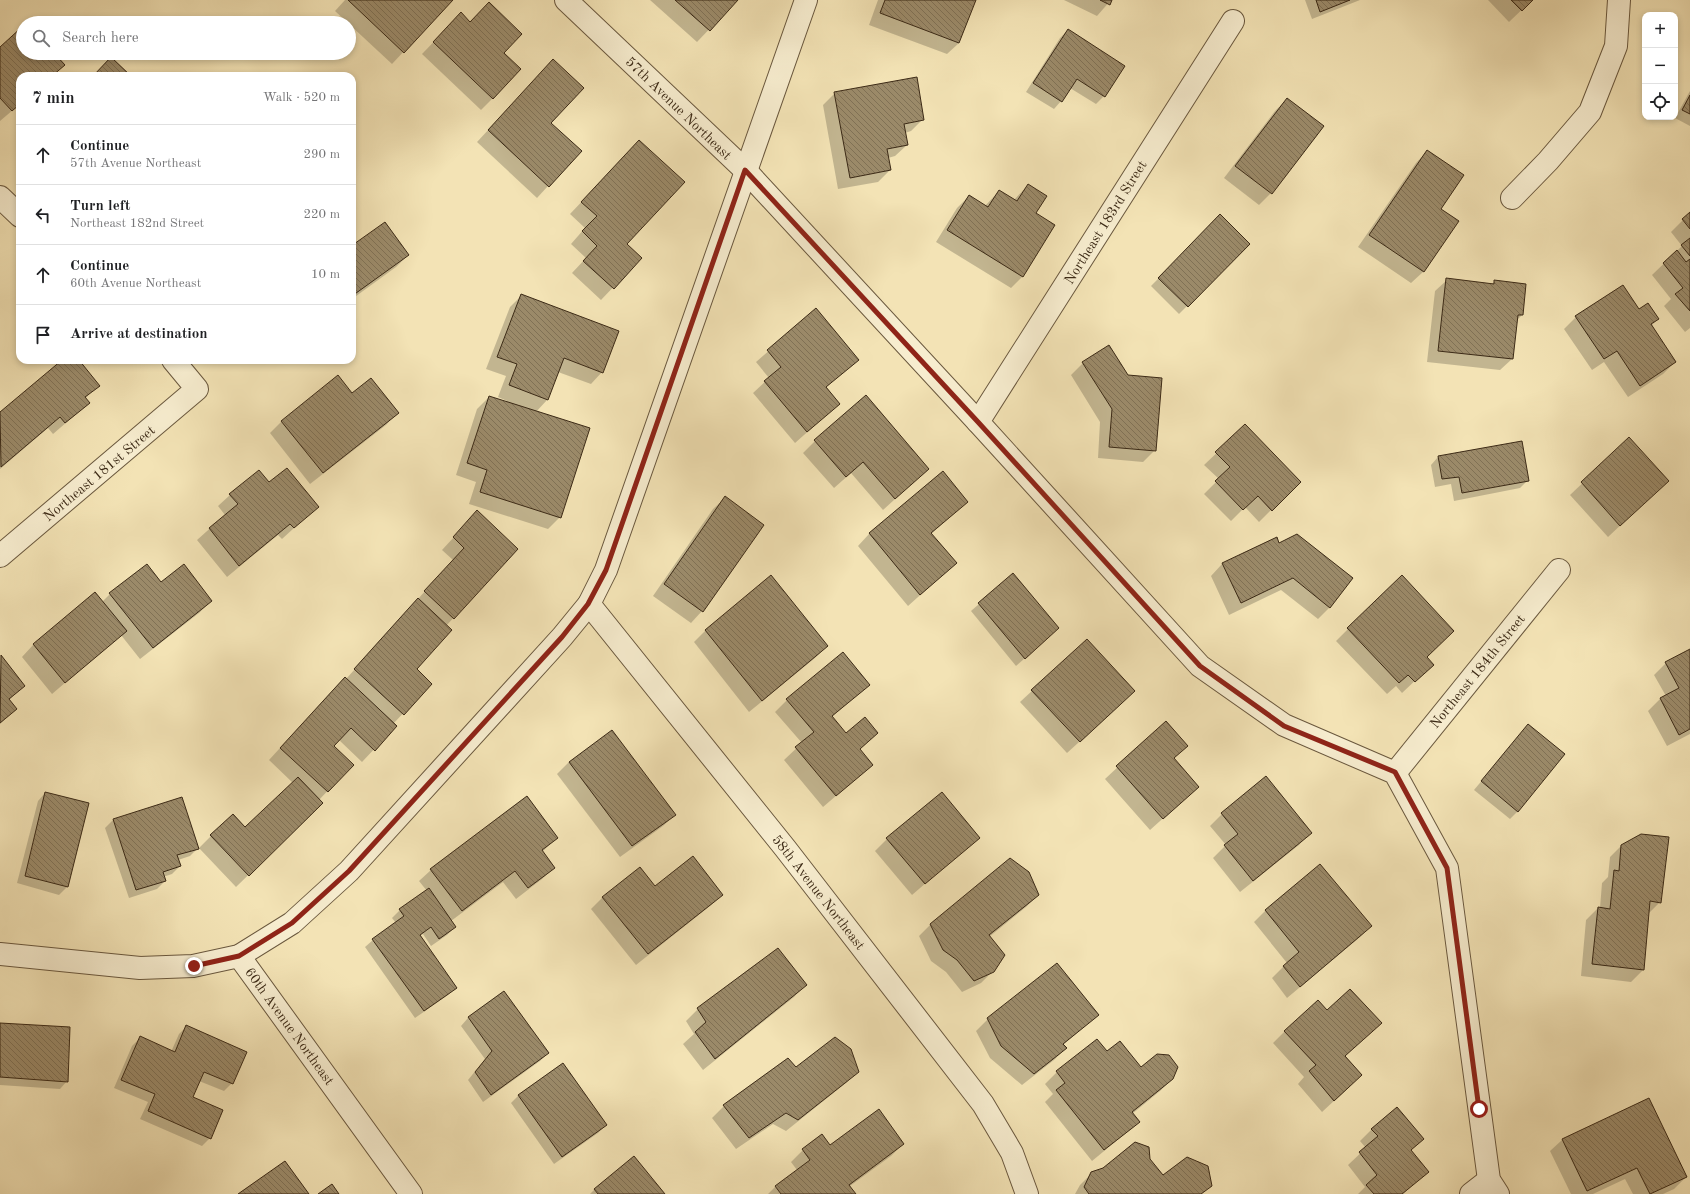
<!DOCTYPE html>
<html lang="en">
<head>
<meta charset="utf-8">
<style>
	:root { --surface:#fff; --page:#f6f6f6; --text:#202124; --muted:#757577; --line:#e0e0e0 }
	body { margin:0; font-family:"Old Standard TT",serif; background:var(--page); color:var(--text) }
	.controls { position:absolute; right:12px; top:12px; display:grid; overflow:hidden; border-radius:8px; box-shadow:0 2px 6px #0003 }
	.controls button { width:36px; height:36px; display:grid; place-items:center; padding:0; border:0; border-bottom:1px solid var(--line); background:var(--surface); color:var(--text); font:20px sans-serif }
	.stop { position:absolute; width:12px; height:12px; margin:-9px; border:3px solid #8f2418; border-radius:50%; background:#fff }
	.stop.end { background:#8f2418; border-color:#fff; box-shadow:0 1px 4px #0008 }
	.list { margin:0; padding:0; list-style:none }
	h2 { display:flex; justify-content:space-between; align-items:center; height:52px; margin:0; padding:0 16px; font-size:17px }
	h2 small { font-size:13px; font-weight:400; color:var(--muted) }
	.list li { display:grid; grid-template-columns:26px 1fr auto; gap:12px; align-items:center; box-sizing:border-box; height:60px; padding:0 16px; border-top:1px solid var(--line) }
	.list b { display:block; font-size:15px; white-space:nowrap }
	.list p { margin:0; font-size:13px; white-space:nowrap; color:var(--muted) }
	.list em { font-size:13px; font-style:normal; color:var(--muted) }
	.icon { flex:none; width:22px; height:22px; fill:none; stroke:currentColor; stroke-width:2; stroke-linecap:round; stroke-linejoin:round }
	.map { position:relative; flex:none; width:1690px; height:1194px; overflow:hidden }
	.search { position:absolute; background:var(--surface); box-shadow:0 2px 6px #0003; left:16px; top:16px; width:340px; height:44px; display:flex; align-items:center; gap:10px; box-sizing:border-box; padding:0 14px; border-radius:22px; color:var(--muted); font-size:15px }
	.panel { position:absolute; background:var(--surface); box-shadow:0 2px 6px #0003; left:16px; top:72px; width:340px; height:292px; border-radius:12px }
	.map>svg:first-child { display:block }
</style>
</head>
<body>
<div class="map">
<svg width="1690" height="1194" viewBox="0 0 1690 1194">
	<defs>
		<pattern id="building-back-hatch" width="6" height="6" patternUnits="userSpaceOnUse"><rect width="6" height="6" fill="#9b8a69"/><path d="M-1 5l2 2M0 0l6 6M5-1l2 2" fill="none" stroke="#807155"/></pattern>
	</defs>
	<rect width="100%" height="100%" fill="#f3e3b5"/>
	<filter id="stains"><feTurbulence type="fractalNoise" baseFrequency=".005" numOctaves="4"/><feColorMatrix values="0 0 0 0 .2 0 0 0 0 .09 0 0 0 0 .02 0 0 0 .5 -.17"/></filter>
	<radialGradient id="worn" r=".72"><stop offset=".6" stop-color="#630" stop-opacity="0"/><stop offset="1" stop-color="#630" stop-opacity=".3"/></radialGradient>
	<g fill="#0003">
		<polygon points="345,0 452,0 392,64 335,11"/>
		<polygon points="650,0 737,0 697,42"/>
		<polygon points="878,0 975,0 959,43 947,54 869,25"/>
		<polygon points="1064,0 1111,0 1097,16"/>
		<polygon points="1305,0 1360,0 1312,19"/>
		<polygon points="1488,0 1532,0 1509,22"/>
		<polygon points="449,26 503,53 493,98 481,110 422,54"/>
		<polygon points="23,28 23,53 53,53 63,65 52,76 20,76 20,104 0,121 0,48"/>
		<polygon points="1068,30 1104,96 1096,104 1070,88 1061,101 1054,109 1026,92 1060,38"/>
		<polygon points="541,73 550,123 548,186 537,198 477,142"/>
		<polygon points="1690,91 1690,126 1675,118"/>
		<polygon points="835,93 923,119 911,131 905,133 907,145 895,156 888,158 890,170 878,182 838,189 823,105"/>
		<polygon points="1287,99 1271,193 1259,205 1224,178 1275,111"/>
		<polygon points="1427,151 1439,209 1457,222 1423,272 1411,283 1358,247 1416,163"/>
		<polygon points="628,153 626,244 641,258 601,300 572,273 586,258 571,244 585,228 570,214"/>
		<polygon points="1028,185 1035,214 1022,277 1011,288 936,242 957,208 969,196 985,206 999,191 1014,200"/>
		<polygon points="1690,213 1690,328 1685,332 1664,306 1671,299 1652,275 1682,246 1671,232"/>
		<polygon points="1220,216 1249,244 1179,314 1151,286"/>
		<polygon points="352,242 354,245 408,255 396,267 352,299"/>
		<polygon points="1447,280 1491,285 1495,281 1522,315 1517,320 1512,359 1500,370 1427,362 1435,291"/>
		<polygon points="522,295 602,372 591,384 558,372 547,400 536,412 560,517 548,529 469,504 476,482 456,475 477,409 489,397 506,402 507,401 498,397 506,376 486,369 510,307"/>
		<polygon points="816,310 858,360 825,388 839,404 795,443 753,393 769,378 756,362"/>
		<polygon points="1638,310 1658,319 1651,326 1675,362 1663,374 1628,397 1604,362 1592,370 1564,329 1576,317"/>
		<polygon points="1109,346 1128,376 1155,450 1143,462 1098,458 1100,422 1071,375 1083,363"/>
		<polygon points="63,360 78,360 98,385 85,399 89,403 53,434 48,428 0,469 0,413"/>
		<polygon points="351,394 397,413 386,425 310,484 270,433 282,421"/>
		<polygon points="1245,426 1299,482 1259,522 1245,507 1231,521 1204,494 1219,479 1204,465"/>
		<polygon points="1629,439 1656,492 1608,537 1570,495"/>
		<polygon points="815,441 928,469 883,510 851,473 834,488 803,453"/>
		<polygon points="1438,457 1528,480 1520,488 1454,501 1451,484 1435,487 1431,465"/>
		<polygon points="942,472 967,502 931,534 956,563 908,606 858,546 869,534"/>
		<polygon points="269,484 317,507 282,539 278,535 227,577 197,540 225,515 218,506 230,495"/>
		<polygon points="725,498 702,611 691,623 653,596 713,509"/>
		<polygon points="466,524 517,549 446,626 415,670 431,684 393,724 396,726 362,762 339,740 333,747 352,765 319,800 310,815 236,887 199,848 211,836 245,828 293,783 269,760 333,690 345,678 346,679 453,560 442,550"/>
		<polygon points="1276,538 1279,544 1352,578 1329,608 1318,619 1281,590 1229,615 1211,576 1222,564"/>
		<polygon points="160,583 211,601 199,613 140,659 121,635 52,694 22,657 33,645 95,593 102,602 110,594"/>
		<polygon points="979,604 1050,636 1016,666 971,611"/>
		<polygon points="1348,629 1426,658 1420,676 1402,693 1396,686 1387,694 1336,641"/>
		<polygon points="706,630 827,646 815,658 749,712 694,642"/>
		<polygon points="1087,640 1122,703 1067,753 1020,702"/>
		<polygon points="1690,650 1690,734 1667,746 1648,711 1660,699 1666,696 1654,675 1666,663"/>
		<polygon points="1,657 24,686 9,700 16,709 0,724"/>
		<polygon points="868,685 832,717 846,734 877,733 859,750 872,765 823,807 784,760 802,743 775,712 787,700"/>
		<polygon points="1166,722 1187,746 1173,759 1198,787 1150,830 1105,779"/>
		<polygon points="1528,725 1518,811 1510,819 1474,790"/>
		<polygon points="612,732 675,815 663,826 620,857 557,774 569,762"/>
		<polygon points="45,793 67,887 59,895 17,883 38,801"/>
		<polygon points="941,793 979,837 912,895 875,851 887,839"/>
		<polygon points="182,798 198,848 190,856 178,860 180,866 172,874 163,877 165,881 157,889 129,898 105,828 113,820"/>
		<polygon points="1222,814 1310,833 1299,845 1240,892 1213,858 1226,845 1210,826"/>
		<polygon points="557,838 542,852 554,868 542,879 516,899 503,882 451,921 455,927 447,935 431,946 423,934 419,936 456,987 448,995 415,1018 365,947 373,940 396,923 392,918 400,910 427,891 419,881 431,870"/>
		<polygon points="1622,845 1660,902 1648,914 1643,970 1631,982 1581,976 1586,920 1598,908 1600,908 1602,883 1608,877 1610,857"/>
		<polygon points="655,888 722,895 710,906 636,965 591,909 603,897"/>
		<polygon points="1038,895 1026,907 989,937 993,971 981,983 962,992 946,972 931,961 919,936 931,924"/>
		<polygon points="1266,910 1371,926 1359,938 1287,998 1272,978 1287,963 1254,922"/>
		<polygon points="805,985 794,997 703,1070 683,1044 694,1034 686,1021 698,1009"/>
		<polygon points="504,993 548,1053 540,1061 483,1102 468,1080 485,1059 461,1026 468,1018"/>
		<polygon points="1327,1011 1381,1023 1344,1056 1349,1087 1322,1112 1298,1084 1304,1077 1273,1043 1285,1031"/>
		<polygon points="1098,1015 1063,1045 1066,1048 1054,1060 1022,1085 990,1058 976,1031 988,1019"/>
		<polygon points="0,1024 67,1081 60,1089 0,1085"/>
		<polygon points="187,1026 232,1083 224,1091 199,1081 192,1098 210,1138 202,1146 140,1119 148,1102 114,1088 132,1046 140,1038 171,1052 179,1034"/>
		<polygon points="1107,1053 1141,1068 1172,1079 1160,1091 1132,1114 1138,1121 1126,1133 1092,1161 1045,1102 1053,1094 1045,1084 1057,1072"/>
		<polygon points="796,1069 858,1071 846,1083 786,1131 773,1124 736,1149 712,1118 724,1106"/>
		<polygon points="518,1096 606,1125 598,1133 554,1164 511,1103"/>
		<polygon points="1648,1099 1686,1177 1674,1189 1663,1194 1633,1194 1625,1179 1593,1194 1571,1194 1550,1151 1562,1140"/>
		<polygon points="1372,1129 1423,1139 1410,1151 1427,1172 1403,1194 1358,1194 1365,1187 1348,1165 1366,1148 1360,1141"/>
		<polygon points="903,1144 891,1156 850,1186 855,1194 768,1194 775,1187 797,1170 791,1162 803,1150 830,1146"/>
		<polygon points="634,1157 663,1194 590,1194 594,1190"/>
		<polygon points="1150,1159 1163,1177 1211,1185 1202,1194 1075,1194 1080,1185 1092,1173"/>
	</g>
	<g fill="url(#building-back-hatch)" stroke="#3c2a16">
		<polygon points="348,0 453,0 404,53"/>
		<polygon points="675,0 738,0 710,31"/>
		<polygon points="885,0 976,0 959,43 880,13"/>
		<polygon points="1100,0 1112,0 1110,5"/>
		<polygon points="1316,0 1350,0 1320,12"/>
		<polygon points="1511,0 1533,0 1522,11"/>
		<polygon points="489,2 522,34 504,53 521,69 493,99 433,42 461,12 470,22"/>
		<polygon points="23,26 23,53 54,53 65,65 52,76 20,76 20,104 12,111 0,98 0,47"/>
		<polygon points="1068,29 1125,66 1105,97 1077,79 1062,102 1033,83"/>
		<polygon points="111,57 131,76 93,76"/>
		<polygon points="553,59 584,88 551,123 582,151 549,187 488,130"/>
		<polygon points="917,77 924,120 904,124 908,145 887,149 891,170 850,178 834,92"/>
		<polygon points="1690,95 1690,114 1682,110"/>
		<polygon points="1287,98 1324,126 1272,194 1235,166"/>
		<polygon points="639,140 685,182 627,244 642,258 614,289 583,261 597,246 582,231 597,216 581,202"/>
		<polygon points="1427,150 1464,175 1441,209 1459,221 1424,272 1369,235"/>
		<polygon points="1028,184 1047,196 1036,213 1055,225 1023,277 947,230 969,195 988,207 999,190 1017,201"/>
		<polygon points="1690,212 1690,229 1682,219"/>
		<polygon points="1220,214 1250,244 1188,307 1158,278"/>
		<polygon points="385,222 409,255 352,296 352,240 354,244"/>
		<polygon points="1690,238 1690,256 1681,245"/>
		<polygon points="1677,250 1686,262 1690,259 1690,311 1675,294 1683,288 1663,263"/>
		<polygon points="1446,278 1494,284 1494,280 1526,284 1523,315 1518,315 1513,359 1438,351"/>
		<polygon points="1623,285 1639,309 1648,303 1659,319 1651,324 1676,362 1640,386 1617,351 1604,359 1575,316"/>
		<polygon points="521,294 619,331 603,373 564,358 548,400 509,385 517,364 497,357"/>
		<polygon points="816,308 859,360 826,387 840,404 807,432 764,381 781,367 767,350"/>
		<polygon points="1109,345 1128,375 1162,378 1156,451 1109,447 1112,409 1082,362"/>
		<polygon points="62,360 79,360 100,386 85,397 90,403 65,423 60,417 1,467 0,412"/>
		<polygon points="338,375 352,393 371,378 399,413 323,473 281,421"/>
		<polygon points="866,395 929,469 895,499 863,462 846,477 814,440"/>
		<polygon points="489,396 590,428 561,518 480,492 487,470 467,463"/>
		<polygon points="1245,424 1301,482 1272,511 1258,496 1243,510 1215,481 1230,467 1215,452"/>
		<polygon points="1629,437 1669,481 1620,526 1581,482"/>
		<polygon points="1522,441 1529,481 1462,493 1459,477 1442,479 1438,456"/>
		<polygon points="287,468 319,507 294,528 290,524 239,566 209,528 238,504 229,494 259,470 269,482"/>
		<polygon points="943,471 968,502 931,533 957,563 920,595 869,533"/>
		<polygon points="725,496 764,525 703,612 664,584"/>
		<polygon points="477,510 518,549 454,619 424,591 464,548 453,537"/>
		<polygon points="1297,534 1353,578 1330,608 1293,578 1241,603 1222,563 1277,537 1279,543"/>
		<polygon points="147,564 161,582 184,564 212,601 153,648 109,593"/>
		<polygon points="1013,573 1059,628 1025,659 978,603"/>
		<polygon points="771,575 828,646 762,701 705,630"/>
		<polygon points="1402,575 1454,631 1427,657 1434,665 1415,682 1408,675 1399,683 1347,628"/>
		<polygon points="95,592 127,631 65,683 33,644"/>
		<polygon points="418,598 452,630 417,669 432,684 404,715 354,669"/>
		<polygon points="1087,639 1135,691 1080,742 1031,690"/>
		<polygon points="1690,649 1690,729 1679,735 1660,698 1679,688 1665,662"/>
		<polygon points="843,652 870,685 832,716 846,733 865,717 878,733 860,749 873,765 836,796 795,747 814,732 786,699"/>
		<polygon points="1,655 25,686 9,699 17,709 0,723"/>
		<polygon points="345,677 397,726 375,751 351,728 334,746 354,765 328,792 280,748"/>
		<polygon points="1166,721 1188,746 1174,758 1199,787 1163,819 1116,766"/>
		<polygon points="1528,724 1565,754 1518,812 1481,781"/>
		<polygon points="612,730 676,815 632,846 569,762"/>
		<polygon points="1266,776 1312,833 1253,881 1224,845 1238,834 1221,813"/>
		<polygon points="298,777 323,803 249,876 210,835 233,814 245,827"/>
		<polygon points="45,792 89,803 68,887 25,876"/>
		<polygon points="942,792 980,838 925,884 886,838"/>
		<polygon points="527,796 558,838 542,850 555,868 528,888 515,871 462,911 430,869"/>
		<polygon points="182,797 199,849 177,855 181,866 163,872 166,881 136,890 113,819"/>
		<polygon points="1641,834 1669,837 1661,903 1650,901 1644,970 1592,964 1598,907 1610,909 1614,870 1619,871 1621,845"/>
		<polygon points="693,856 723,895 648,954 602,897 640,867 655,886"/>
		<polygon points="1010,858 1029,872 1039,895 989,935 1005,955 994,972 974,981 957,960 943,950 930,924"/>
		<polygon points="1320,864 1372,926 1300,987 1283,966 1299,952 1265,910"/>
		<polygon points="429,888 456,927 439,939 431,927 420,935 457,988 424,1011 372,939 404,916 399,909"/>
		<polygon points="778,948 807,985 715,1059 695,1032 706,1022 697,1008"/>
		<polygon points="1057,963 1099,1015 1063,1044 1067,1048 1034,1074 1001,1046 987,1018"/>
		<polygon points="1350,989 1382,1023 1345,1056 1362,1075 1334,1101 1309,1071 1316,1065 1284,1031 1318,1000 1327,1010"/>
		<polygon points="504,991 549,1053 491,1095 475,1072 492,1051 468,1017"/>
		<polygon points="0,1023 70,1027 68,1082 0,1077"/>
		<polygon points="186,1025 247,1052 233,1084 204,1072 193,1097 223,1110 211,1139 148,1111 155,1094 121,1080 140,1036 175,1052"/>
		<polygon points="835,1037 851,1049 859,1072 798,1120 786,1113 749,1138 723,1105 788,1058 796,1067"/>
		<polygon points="1097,1039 1107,1051 1120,1041 1141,1067 1157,1054 1169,1055 1178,1067 1173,1079 1132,1112 1140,1122 1104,1150 1056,1090 1065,1083 1056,1071"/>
		<polygon points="563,1063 607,1125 562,1157 518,1095"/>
		<polygon points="1649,1098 1687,1177 1650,1194 1637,1168 1587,1191 1562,1139"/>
		<polygon points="1397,1107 1424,1139 1411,1150 1429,1172 1402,1194 1374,1194 1366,1185 1377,1175 1359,1152 1378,1136 1371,1129"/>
		<polygon points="879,1109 904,1144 849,1185 856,1194 781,1194 775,1186 810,1160 802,1149 822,1134 830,1145"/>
		<polygon points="1135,1142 1149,1147 1150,1159 1163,1175 1187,1157 1208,1166 1212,1186 1201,1194 1089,1194 1084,1187 1091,1172 1103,1168"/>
		<polygon points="634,1156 665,1194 598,1194 594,1189"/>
		<polygon points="285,1161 309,1194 238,1194"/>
		<polygon points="332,1184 339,1194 318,1194"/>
	</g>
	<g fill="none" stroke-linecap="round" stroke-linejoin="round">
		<g stroke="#6a583e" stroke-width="24">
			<g id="minor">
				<polyline points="566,0 745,170 978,422 1200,666 1284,725 1395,773 1447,868 1489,1180 1498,1194"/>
				<polyline points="0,197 20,216"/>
				<polyline points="1512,198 1548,161 1590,112 1616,46 1619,0"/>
				<polyline points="978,422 1233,21"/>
				<polyline points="0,556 197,389 173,360"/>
				<polyline points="589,604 785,848 983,1104 1012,1153 1027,1194"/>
				<polyline points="1395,773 1559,570"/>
				<polyline points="0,954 140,968 193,966 239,956 292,923 349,871 562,637 589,604 606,570 806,0"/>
				<polyline points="239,956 411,1194"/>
				<polyline points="1471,1194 1489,1180"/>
			</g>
		</g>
		<use href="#minor" stroke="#f7edcf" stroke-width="22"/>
	</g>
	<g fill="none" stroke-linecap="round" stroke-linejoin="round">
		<polyline stroke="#8f2418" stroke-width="5" points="194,966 239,956 292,923 349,871 562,637 588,604 606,570 745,170 978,422 1200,666 1284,726 1395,772 1447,868 1479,1109"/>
	</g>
	<g text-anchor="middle" stroke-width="4" stroke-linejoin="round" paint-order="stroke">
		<g font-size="14" fill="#3c2a16" stroke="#f7edcf">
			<text transform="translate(679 108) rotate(44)" y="5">57th Avenue Northeast</text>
			<text transform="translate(1105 222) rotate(-58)" y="5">Northeast 183rd Street</text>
			<text transform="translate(99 473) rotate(-40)" y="5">Northeast 181st Street</text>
			<text transform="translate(1477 671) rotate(-51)" y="5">Northeast 184th Street</text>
			<text transform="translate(819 892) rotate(52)" y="5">58th Avenue Northeast</text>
			<text transform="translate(290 1026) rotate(54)" y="5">60th Avenue Northeast</text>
		</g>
	</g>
	<rect width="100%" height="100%" filter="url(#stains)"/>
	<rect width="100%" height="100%" fill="url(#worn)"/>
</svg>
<div class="controls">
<button>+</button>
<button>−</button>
<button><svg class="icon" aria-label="locate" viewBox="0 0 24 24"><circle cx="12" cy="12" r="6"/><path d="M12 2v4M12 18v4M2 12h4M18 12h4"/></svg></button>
</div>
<div class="stop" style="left:1479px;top:1109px"></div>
<div class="stop end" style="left:194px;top:966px"></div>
<div class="search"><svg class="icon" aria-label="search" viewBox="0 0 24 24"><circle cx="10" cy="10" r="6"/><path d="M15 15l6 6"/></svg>Search here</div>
<section class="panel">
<h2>7 min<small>Walk · 520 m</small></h2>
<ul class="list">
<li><svg class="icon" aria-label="ahead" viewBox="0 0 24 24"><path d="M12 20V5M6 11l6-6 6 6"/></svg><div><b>Continue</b><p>57th Avenue Northeast</p></div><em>290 m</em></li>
<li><svg class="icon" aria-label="left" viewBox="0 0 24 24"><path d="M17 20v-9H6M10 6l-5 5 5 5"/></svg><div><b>Turn left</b><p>Northeast 182nd Street</p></div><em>220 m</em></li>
<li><svg class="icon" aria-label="ahead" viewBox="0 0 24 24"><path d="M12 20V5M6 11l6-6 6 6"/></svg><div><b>Continue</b><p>60th Avenue Northeast</p></div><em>10 m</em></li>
<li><svg class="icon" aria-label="arrive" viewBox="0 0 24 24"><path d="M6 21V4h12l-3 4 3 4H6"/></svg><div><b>Arrive at destination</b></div></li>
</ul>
</section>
</div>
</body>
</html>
